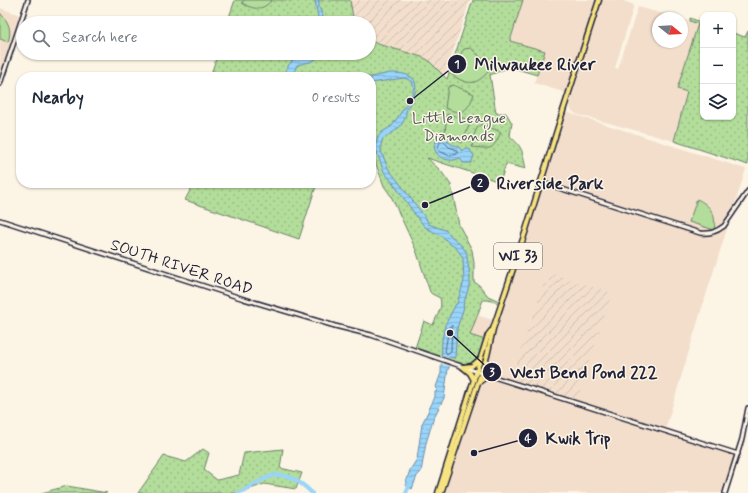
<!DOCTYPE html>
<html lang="en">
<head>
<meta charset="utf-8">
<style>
	:root { --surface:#fff; --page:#f2f2f3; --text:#1f2937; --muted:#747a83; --line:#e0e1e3 }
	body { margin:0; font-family:Mynerve,sans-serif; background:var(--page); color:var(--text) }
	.controls { position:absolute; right:12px; top:12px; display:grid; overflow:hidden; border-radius:8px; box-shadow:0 1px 3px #0004 }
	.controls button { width:36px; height:36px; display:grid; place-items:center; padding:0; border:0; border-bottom:1px solid var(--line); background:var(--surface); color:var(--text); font:20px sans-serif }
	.compass { position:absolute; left:652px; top:12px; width:36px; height:36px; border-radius:50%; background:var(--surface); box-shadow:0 1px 3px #0004; rotate:108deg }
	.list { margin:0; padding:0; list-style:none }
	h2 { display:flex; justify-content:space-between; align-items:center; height:52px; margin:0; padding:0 16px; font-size:17px }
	h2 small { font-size:13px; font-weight:400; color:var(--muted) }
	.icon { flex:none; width:22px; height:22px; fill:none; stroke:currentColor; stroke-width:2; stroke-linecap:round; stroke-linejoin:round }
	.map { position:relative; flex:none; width:748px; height:493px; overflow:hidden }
	.search { position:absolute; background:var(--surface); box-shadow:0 1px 3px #0004; left:16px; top:16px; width:360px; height:44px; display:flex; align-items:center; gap:10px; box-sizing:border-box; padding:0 14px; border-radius:22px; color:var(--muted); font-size:15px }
	.panel { position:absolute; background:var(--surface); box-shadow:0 1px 3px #0004; left:16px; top:72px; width:360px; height:116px; border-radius:16px }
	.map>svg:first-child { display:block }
</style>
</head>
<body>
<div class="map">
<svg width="748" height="493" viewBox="0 0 748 493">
	<defs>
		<pattern id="industrial-furrows" width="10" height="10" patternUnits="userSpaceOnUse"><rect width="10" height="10" fill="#f2decb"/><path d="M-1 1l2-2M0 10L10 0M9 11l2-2" fill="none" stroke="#cfbeaf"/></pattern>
		<pattern id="grass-dots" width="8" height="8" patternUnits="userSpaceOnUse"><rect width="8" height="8" fill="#b3dd9a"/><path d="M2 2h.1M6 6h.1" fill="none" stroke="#9abd86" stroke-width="1.8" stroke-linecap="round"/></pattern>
		<pattern id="water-rules" width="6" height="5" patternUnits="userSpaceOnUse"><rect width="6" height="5" fill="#99d4f9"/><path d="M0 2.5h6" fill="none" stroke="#84b6d6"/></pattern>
	</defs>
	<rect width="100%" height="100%" fill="#fcf5e5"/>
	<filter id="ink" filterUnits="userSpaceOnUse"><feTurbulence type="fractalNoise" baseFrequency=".025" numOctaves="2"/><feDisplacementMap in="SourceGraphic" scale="8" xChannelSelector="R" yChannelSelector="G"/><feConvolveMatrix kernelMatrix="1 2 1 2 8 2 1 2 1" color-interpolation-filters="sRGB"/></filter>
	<g filter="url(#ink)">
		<g fill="#f2decb">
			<polygon points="523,0 597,0 566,93 534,83 544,51 510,41"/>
			<polygon points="602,0 621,0 634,5 615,68 618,69 638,7 679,18 658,18 658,42 682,42 682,19 698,24 677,89 687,92 674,141 576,114 571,110 570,103"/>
			<polygon points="0,8 18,14 20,16 0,77"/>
			<polygon points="563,111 746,169 701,311 666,427 738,454 725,493 444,493 496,325 520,259"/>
			<polygon points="477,315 492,320 485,340 470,335"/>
		</g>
		<g fill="url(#industrial-furrows)">
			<polygon points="350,0 470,0 445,76 428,60 369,40 369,23 354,23"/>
			<polygon points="548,272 612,293 576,402 511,379"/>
		</g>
		<g fill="url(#grass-dots)" stroke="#6a806a">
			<polygon points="235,0 350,0 354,23 227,23"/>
			<path d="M473 0H523L510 41 545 51 537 75 510 67 490 75 496 113H506L512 123 510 136C524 149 522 151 526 169L506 164 500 182 427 158 441 171 451 185 459 225 472 250 474 263V282L479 285 488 296 499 301 498 303 488 300H483L470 335 485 340 476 362C465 369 428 353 415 348L424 321 433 325C437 314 443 309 440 298L432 294 430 292 416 250 391 196 384 186 372 153 371 140 374 129 371 113V77H210L218 53H369V40L378 44 422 57 428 60 447 79Z"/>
			<polygon points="690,18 703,23 703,117 733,117 733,33 745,37 748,31 748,165 674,141 687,92 677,89 698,24 690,21"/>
			<polygon points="194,183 317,183 299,239 185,200"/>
			<polygon points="203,449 209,453 204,470 217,480 239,475 244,453 283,449 280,468 302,473 296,489 264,484 239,493 138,493 164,456 186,462"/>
			<polygon points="67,486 107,493 41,493"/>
		</g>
		<g fill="#b3dd9a" stroke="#6a806a">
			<path d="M244 0H272C262 11 254 10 242 3Z"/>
			<path d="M0 13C9 22 12 30 8 42L0 39Z"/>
			<path d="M471 48 491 68C478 85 469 87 451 74L458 58 464 49Z"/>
			<path d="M453 85 474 94C468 111 463 116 445 108L448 87Z"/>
			<polygon points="447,114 467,119 470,123 462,143 449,136 445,132"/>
			<path d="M482 124 501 132C492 151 493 149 472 147 474 138 474 128 482 124Z"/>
			<path d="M697 199C710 205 717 215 714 230L689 222Z"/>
		</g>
		<g fill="url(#water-rules)" stroke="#698dad">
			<polygon points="315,0 319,0 319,7 323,17 323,23 319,23"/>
			<path d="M309 53H321C317 62 305 63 297 65L292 77H284C286 69 290 59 300 56 304 55 305 56 309 53Z"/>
			<path d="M390 73C406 73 421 75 414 96 413 100 410 103 408 106 406 110 406 115 405 118 401 129 392 133 383 138L381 145V151L388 168 425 217 428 222V224L445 230 460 244 467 253C466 257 470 272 470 278 470 287 465 298 463 306L464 307 457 328 455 358 450 357 449 368 448 369 444 398 434 417 426 443 421 472 417 476 412 489 405 485 410 470 417 459 422 424 435 397V392L437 391 436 387 441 373 442 340 445 325 456 304H457L464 281 463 259 460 253 454 246 451 245 443 237 425 227 417 217 393 183 384 172 375 147 378 137 382 132 392 126 411 97 414 88 412 81 404 78 371 83V77Z"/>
			<path d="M441 135C446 137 447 141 451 144 457 147 456 143 462 151L466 148 470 150 474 156 471 163H463L460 158C457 159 453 161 450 160 435 159 429 145 441 135Z"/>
		</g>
		<polygon fill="#fcf5e5" points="439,355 455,360 452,359 452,367 439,363"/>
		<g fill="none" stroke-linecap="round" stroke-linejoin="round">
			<g stroke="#526987" stroke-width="1">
				<path d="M443 141 449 147 455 149 457 152V154L450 156 439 151C437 148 439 144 441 141Z"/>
				<polygon points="452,326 451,351 447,354 445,351 449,327"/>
			</g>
			<g stroke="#99d4f9" stroke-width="4">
				<polyline points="381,137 393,129"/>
				<path d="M238 493C249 489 260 479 272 476 287 472 302 483 312 493"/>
				<polyline points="406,493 411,482"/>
			</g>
			<g stroke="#22223b" stroke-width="6">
				<g id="minor">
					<polyline points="0,84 28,0"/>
					<path d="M540 182 700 233C710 234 716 232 724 226L748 191"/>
					<polyline points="0,220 244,299 335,326 371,335 481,373 738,454"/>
					<polyline points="725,493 742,439 748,408"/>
				</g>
			</g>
			<g stroke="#22223b" stroke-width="7">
				<g id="major">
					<polyline points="484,364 492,376"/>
					<polyline points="463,367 472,366 479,360"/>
					<polyline points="463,367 470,373 474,380"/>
					<polyline points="479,382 486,377 492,376"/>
					<polyline points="438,493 488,335 491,331"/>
					<polyline points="441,493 487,356 493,329 525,233 563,111 599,0"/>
				</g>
			</g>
			<use href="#minor" stroke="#fcf5e5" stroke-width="3"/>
			<use href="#major" stroke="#f6e381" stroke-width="4"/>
		</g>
	</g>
	<g text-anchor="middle" stroke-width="3" stroke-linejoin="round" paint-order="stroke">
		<rect fill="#fcf5e5" stroke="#63616e" stroke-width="1" x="494" y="243" width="48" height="26" rx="3"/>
		<g font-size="15" font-weight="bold" fill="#22223b">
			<text x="518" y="261">WI 33</text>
		</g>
		<g font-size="16" fill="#4e5a58" stroke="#fcf5e5">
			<text x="459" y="123">Little League<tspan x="459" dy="18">Diamonds</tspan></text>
		</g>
		<g font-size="16" fill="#22223b" stroke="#fcf5e5">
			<text transform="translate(182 266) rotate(18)" y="6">SOUTH RIVER ROAD</text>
		</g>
	</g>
	<path fill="none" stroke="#22223b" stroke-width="1.5" d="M410 101L457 64M425 205L480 183M450 333L492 372M474 453L528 438"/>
	<g fill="#22223b" stroke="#fcf5e5" stroke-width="1.5">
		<circle cx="410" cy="101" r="4"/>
		<circle cx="425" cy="205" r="4"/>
		<circle cx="450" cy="333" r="4"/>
		<circle cx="474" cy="453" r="4"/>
		<circle cx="457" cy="64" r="10"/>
		<circle cx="480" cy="183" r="10"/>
		<circle cx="492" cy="372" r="10"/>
		<circle cx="528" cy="438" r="10"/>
	</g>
	<g font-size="12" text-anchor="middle" font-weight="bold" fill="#fff">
		<text x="457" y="68">1</text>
		<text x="480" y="187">2</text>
		<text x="492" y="376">3</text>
		<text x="528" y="442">4</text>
	</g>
	<g font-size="17" text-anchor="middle" font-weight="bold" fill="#22223b" stroke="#fcf5e5" stroke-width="3" stroke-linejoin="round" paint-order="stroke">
		<text x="535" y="70">Milwaukee River</text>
		<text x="550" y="189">Riverside Park</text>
		<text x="584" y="378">West Bend Pond 222</text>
		<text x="578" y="444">Kwik Trip</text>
	</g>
</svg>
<div class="controls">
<button>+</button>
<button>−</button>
<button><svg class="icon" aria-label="layers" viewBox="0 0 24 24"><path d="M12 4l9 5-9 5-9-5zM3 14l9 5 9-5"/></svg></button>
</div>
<svg class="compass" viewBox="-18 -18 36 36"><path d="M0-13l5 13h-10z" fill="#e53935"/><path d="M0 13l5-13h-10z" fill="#747a83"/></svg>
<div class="search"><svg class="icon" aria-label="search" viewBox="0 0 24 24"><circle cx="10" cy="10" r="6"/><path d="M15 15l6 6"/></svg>Search here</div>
<section class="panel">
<h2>Nearby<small>0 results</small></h2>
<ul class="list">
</ul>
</section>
</div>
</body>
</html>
